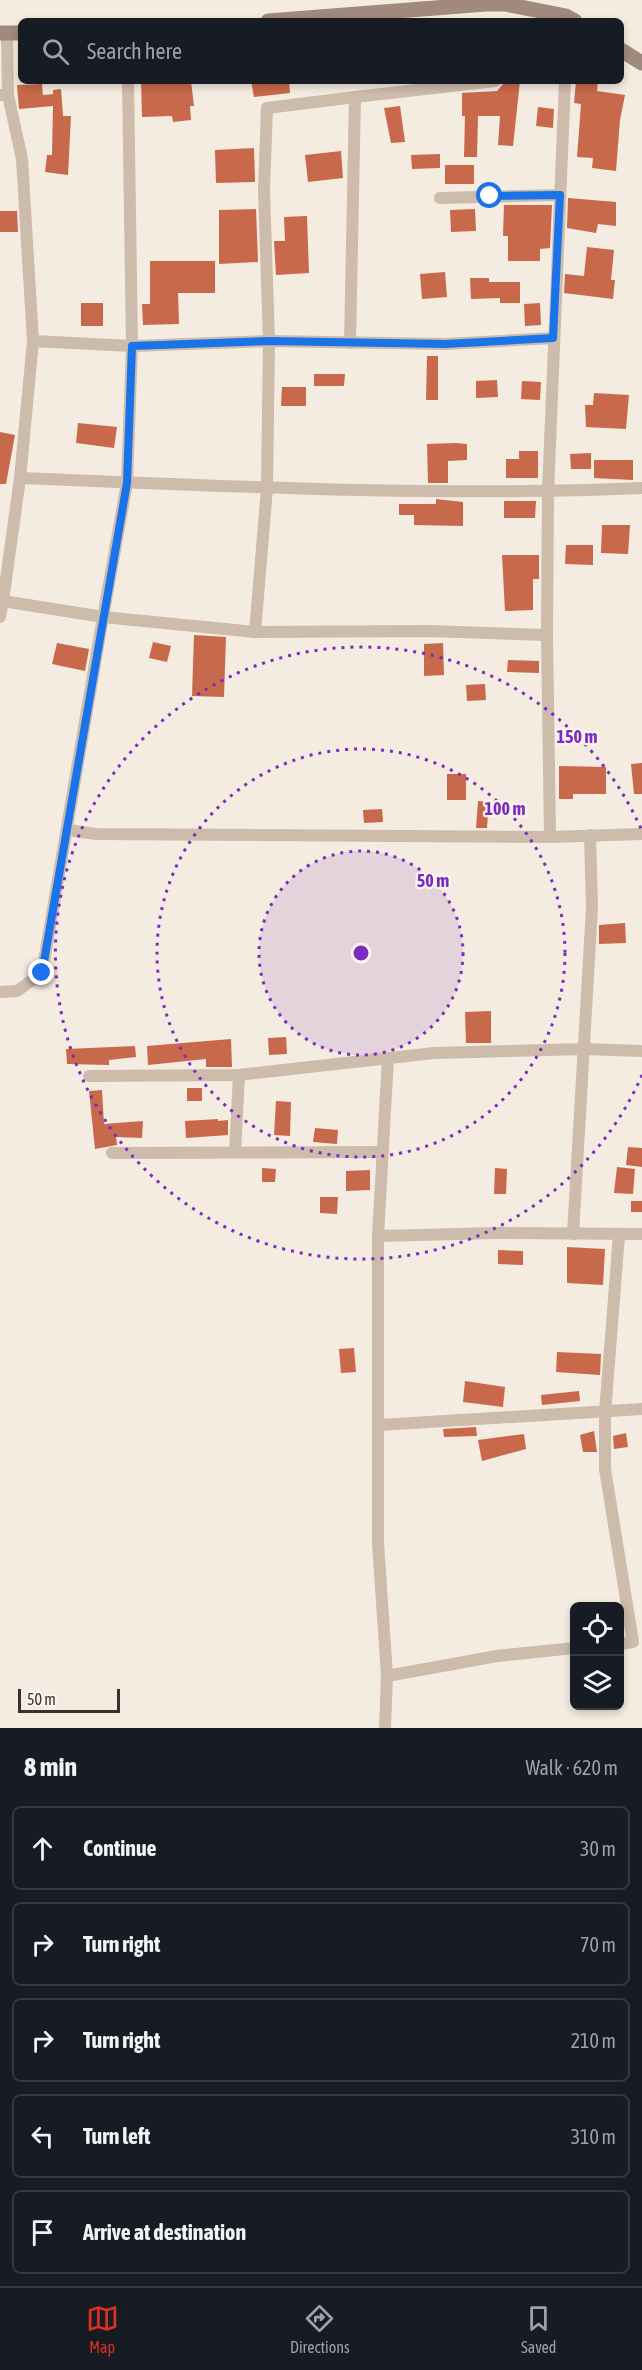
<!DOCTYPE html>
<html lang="en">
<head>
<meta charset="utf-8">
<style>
	:root { --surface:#171b24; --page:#20242c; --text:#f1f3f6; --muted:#9ea1a6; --line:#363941; --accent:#d93025 }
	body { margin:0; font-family:"Asap Condensed",sans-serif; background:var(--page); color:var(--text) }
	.controls { position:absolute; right:18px; bottom:18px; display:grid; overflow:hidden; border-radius:9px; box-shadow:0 3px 9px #0003 }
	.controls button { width:54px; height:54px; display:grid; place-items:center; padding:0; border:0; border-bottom:2px solid var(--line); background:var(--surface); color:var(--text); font:30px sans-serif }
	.scale { position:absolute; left:18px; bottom:15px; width:102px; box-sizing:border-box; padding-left:6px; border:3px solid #3b302b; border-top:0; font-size:16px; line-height:21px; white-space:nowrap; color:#3b302b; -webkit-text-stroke:4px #fbf5ee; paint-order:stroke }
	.stop { position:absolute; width:18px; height:18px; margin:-14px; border:4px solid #1a73e8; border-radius:50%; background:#fff }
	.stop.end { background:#1a73e8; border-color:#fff; box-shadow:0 2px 6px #0008 }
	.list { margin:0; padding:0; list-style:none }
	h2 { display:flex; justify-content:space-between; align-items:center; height:78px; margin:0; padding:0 24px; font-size:26px }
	h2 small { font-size:20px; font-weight:400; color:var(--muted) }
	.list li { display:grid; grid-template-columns:39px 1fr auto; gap:18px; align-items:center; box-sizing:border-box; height:84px; margin:0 12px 12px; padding:0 12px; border:2px solid var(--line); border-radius:9px }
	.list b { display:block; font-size:22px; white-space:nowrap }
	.list em { font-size:20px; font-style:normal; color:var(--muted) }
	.icon { flex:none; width:33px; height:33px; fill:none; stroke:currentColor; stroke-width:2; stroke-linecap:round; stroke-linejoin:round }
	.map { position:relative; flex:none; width:642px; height:1728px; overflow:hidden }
	.search { position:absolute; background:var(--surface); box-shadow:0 3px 9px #0003; left:18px; right:18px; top:18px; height:66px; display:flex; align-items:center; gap:15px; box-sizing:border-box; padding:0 21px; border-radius:9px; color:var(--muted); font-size:22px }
	.sheet { height:558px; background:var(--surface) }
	nav { display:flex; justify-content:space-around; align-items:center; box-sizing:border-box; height:84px; border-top:2px solid var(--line); background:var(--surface); font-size:16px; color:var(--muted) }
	nav a { display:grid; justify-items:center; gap:3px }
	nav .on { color:var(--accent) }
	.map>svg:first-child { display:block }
</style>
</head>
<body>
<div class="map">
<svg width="642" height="1728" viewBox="0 0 642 1728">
	<rect width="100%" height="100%" fill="#f4ebe1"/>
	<g fill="#c8694b">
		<polygon points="141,81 191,81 194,106 190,106 191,120 173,122 172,116 142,117"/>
		<polygon points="251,81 289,81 290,93 254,97"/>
		<polygon points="520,81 513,146 498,145 500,116 478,116 477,157 464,157 465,116 462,116 462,93 497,91 503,84"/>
		<polygon points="576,81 598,81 597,91 625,95 620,120 616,171 592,168 593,158 577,157 581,104 574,103"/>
		<polygon points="42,84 43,95 53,94 53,90 61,89 63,116 71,116 68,175 45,172 47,155 52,155 53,106 19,109 17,85"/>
		<polygon points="400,106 405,142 391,143 384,108"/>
		<polygon points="538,107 554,109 553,128 536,126"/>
		<polygon points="254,148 255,182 216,183 215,150"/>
		<polygon points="341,151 343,178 308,182 305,155"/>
		<polygon points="440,154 440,168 412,169 411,155"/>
		<rect x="445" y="165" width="29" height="19"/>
		<polygon points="568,198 616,202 616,226 598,224 596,233 567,228"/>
		<polygon points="504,205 552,205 550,248 540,249 540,261 508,261 508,236 503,236"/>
		<polygon points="256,209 258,262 219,264 219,210"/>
		<polygon points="475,209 476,231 451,232 450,210"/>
		<polygon points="0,211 17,211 18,232 0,232"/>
		<polygon points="307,216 309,273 276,275 274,241 285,241 284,217"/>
		<polygon points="587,247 614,250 611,280 615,280 613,299 564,293 565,274 584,276"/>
		<polygon points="150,261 215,261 215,293 178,293 179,324 143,325 142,304 150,304"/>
		<polygon points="445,272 447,297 422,299 420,274"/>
		<polygon points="470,278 489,278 489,282 520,282 520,303 500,303 500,298 471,299"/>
		<rect x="81" y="303" width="22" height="23"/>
		<polygon points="540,303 541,325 525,326 524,304"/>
		<polygon points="427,356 438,356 438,400 426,400"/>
		<polygon points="314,374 345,374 344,386 314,386"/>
		<polygon points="497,380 498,397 476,398 476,381"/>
		<polygon points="522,381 541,382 540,400 521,399"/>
		<polygon points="282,387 306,387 306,406 281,406"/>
		<polygon points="594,393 629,395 626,429 586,427 585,405 593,405"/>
		<polygon points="78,423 117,427 114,448 76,443"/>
		<polygon points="0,432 15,435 6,484 0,484"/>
		<polygon points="456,443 467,444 467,460 448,461 448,483 428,483 427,444"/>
		<polygon points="519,451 538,451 538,478 506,478 506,459 519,459"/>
		<polygon points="591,453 591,469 571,469 570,454"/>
		<polygon points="594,460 633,460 633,480 594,478"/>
		<polygon points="436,499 463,502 463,526 414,525 414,515 399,515 399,504 436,504"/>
		<polygon points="504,501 536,501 535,518 504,518"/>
		<polygon points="602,525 630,525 628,554 601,553"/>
		<polygon points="566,545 593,545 593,565 565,564"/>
		<polygon points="502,555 539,555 539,579 533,579 533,610 505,611"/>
		<polygon points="194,635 226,637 224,697 192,696"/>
		<polygon points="153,642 171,646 167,662 149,658"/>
		<polygon points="57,643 89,649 85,671 52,664"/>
		<polygon points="443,643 444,675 424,676 424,644"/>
		<polygon points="508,660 539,661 539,673 507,672"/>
		<polygon points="485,684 486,700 467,701 466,685"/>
		<polygon points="642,763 642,794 634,794 631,764"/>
		<polygon points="559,766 606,767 606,794 573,794 573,799 559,799"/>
		<rect x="447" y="774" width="19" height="26"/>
		<polygon points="478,801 489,802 487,828 476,828"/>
		<polygon points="382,809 383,822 364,823 363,810"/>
		<polygon points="625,923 626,943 599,944 599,925"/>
		<polygon points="491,1011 491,1043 466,1043 465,1012"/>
		<polygon points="286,1037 287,1054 269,1055 268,1038"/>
		<polygon points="231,1039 232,1067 206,1067 206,1059 148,1065 147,1046"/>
		<polygon points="135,1046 136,1057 109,1060 109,1065 67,1064 66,1049"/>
		<rect x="187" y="1088" width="15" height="13"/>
		<polygon points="102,1090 104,1124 143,1121 142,1138 116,1137 117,1145 95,1149 89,1091"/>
		<polygon points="276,1101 291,1102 290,1136 274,1135"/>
		<polygon points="218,1119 218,1121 228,1120 228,1135 186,1138 185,1121"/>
		<polygon points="315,1128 338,1130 337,1144 313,1142"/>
		<polygon points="628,1147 642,1148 642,1167 626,1165"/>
		<polygon points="617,1167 635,1169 633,1194 614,1193"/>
		<polygon points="262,1168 276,1169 275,1182 262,1182"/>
		<polygon points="495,1168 507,1169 506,1194 494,1194"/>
		<polygon points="370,1170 370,1190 346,1191 346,1171"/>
		<polygon points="320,1197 338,1197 337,1214 320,1213"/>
		<rect x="631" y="1201" width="11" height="11"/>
		<polygon points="567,1247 605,1249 603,1285 567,1283"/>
		<polygon points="498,1250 523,1251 523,1265 498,1264"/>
		<polygon points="354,1348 356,1372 341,1373 339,1349"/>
		<polygon points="557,1352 601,1354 600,1375 556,1372"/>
		<polygon points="465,1381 505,1387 503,1407 463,1402"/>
		<polygon points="579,1391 580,1401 542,1405 541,1395"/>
		<polygon points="476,1427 477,1436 444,1437 443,1429"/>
		<polygon points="594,1431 597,1452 583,1452 580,1435"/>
		<polygon points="626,1433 628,1447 614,1449 613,1436"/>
		<polygon points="524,1434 526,1449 482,1461 478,1440"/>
	</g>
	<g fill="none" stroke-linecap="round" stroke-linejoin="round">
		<g stroke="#cdbbac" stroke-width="12">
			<polyline points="565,81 548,492 547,635 550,837 642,834"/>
			<polyline points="1,95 8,95 7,34"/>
			<polyline points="8,95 22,159 33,341 20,478 3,601 103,617 127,483 132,346 128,81"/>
			<polyline points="440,198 560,195"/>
			<polyline points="33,341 132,346 269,341 445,344 553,338"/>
			<polyline points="350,343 355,97 495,81"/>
			<path d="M20 478C227 486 435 497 642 488"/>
			<polyline points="0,600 3,601 0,617"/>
			<polyline points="255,632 267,488 269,341 264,190 267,108 355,97"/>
			<polyline points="68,830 96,834 550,837"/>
			<polyline points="0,992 17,991 42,973 103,617 255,632 429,631 547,635"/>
			<polyline points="89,1076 239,1075 434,1053 585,1049 642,1051"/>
			<polyline points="235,1152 239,1075"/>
			<polyline points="112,1153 381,1152"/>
			<polyline points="573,1234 592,907 590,835"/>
			<polyline points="619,1235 605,1413 605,1469 633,1642 620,1644"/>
			<polyline points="378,1236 497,1233 642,1234"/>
			<polyline points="379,1425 642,1409"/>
			<polyline points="387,1676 497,1656 574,1648"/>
			<polyline points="385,1728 387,1676 378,1543 378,1236 388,1058"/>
		</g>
		<g stroke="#a18a7d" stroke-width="15">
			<polyline points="268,21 486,4 505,4 566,16 575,21"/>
			<polyline points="0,33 21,33"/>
			<polyline points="621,50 642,63"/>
		</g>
	</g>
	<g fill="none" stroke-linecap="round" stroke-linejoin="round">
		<polyline stroke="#1a73e8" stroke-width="8" points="42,973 127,483 132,346 269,341 445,344 553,338 560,195 490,196"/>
	</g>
	<circle cx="361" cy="953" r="102" fill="#7b2cbf" fill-opacity=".12"/>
	<g fill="none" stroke="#7b2cbf" stroke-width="3" stroke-dasharray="3 6">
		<circle cx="361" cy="953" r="102"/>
		<circle cx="361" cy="953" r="204"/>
		<path d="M642 1075A306 306 0 1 1 642 831"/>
	</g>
	<circle cx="361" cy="953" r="9" fill="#7b2cbf" stroke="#fbf5ee" stroke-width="3"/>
	<g font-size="18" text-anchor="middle" font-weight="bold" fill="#7b2cbf" stroke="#fbf5ee" stroke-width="4.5" stroke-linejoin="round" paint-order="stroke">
		<text x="577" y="743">150 m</text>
		<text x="505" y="815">100 m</text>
		<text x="433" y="887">50 m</text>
	</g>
</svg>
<div class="controls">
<button><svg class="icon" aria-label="locate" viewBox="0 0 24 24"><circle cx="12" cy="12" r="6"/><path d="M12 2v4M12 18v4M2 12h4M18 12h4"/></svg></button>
<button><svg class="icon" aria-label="layers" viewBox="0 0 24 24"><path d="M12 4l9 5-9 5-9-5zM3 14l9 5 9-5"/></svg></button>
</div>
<div class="scale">50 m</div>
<div class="stop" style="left:490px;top:196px"></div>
<div class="stop end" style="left:42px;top:973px"></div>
<div class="search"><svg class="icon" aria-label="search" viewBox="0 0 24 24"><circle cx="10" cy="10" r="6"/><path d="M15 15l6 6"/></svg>Search here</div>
</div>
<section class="sheet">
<h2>8 min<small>Walk · 620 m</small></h2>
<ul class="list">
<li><svg class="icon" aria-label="ahead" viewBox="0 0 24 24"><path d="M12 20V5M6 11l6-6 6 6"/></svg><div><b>Continue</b></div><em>30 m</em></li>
<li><svg class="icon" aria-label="right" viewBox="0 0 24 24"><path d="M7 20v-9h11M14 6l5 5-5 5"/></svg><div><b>Turn right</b></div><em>70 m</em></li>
<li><svg class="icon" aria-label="right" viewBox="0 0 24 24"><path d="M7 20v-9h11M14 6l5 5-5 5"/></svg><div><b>Turn right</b></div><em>210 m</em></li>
<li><svg class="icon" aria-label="left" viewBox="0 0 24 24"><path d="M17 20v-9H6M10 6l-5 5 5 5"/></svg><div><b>Turn left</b></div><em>310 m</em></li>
<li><svg class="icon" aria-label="arrive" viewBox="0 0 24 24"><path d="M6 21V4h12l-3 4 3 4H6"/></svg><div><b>Arrive at destination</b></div></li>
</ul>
</section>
<nav>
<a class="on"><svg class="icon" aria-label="map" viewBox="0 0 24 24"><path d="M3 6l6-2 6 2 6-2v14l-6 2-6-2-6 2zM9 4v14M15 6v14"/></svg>Map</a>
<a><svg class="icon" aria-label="directions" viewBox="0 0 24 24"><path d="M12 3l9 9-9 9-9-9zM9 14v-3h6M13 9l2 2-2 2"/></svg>Directions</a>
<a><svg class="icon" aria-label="saved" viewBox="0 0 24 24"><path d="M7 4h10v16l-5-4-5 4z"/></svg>Saved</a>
</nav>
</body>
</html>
